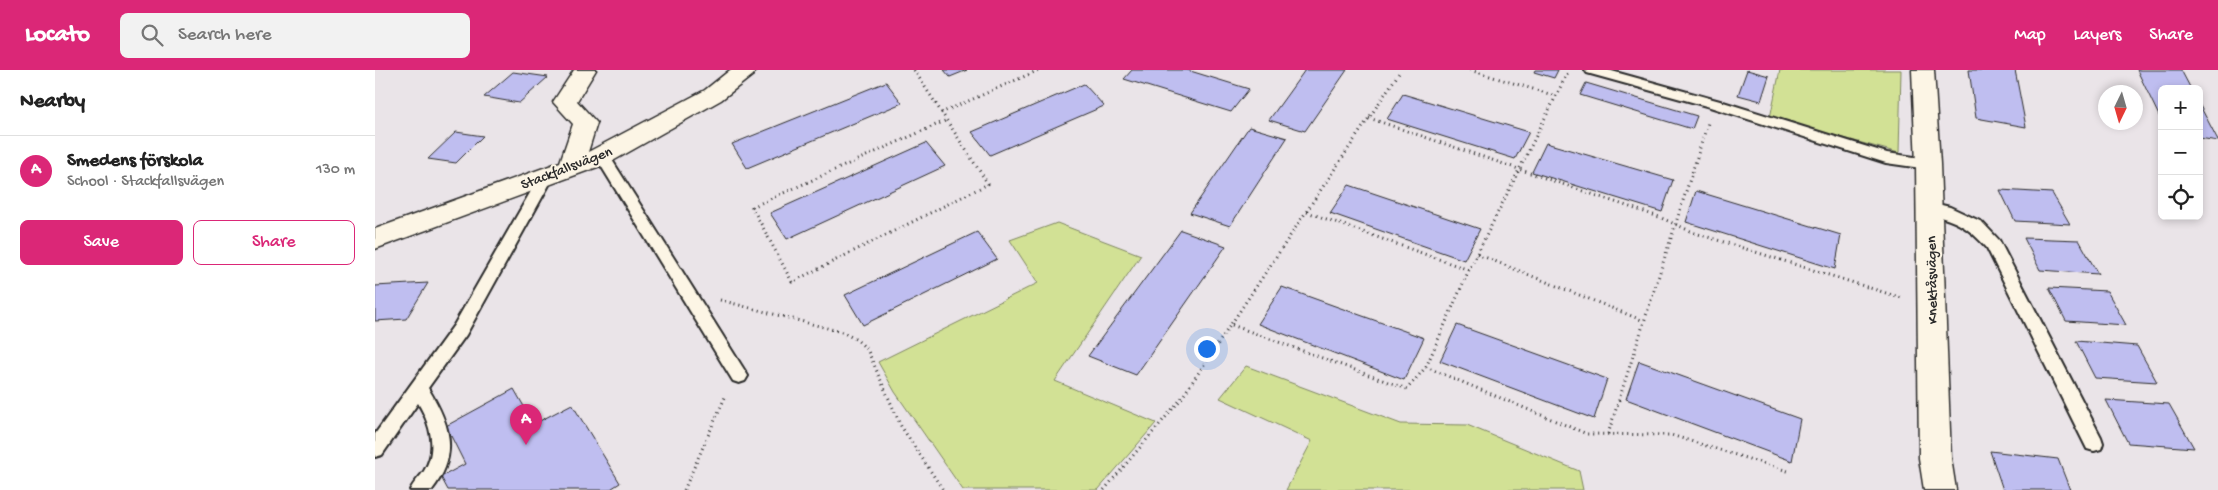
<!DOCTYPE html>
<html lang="en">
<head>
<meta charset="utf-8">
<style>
	:root { --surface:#fff; --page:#f2f2f2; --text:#222; --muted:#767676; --line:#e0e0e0; --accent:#db2777 }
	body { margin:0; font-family:"Gochi Hand",sans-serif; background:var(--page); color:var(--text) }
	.controls { position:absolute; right:15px; top:15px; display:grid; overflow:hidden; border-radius:8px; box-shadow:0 2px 8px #0003 }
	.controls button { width:45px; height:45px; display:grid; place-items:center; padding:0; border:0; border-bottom:1px solid var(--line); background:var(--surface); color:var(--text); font:25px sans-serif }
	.compass { position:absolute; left:1723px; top:15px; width:45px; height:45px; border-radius:50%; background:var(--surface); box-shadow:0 2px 8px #0003; rotate:185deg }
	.you { position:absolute; left:831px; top:278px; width:18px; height:18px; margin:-12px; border:4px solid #fff; border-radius:50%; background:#1a73e8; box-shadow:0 0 0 8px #1a73e833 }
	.badge { display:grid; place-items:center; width:32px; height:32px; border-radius:50%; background:var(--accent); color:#fff; font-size:16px; font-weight:700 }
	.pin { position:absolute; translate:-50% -41px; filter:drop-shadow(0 1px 2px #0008) }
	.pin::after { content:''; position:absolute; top:26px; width:18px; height:15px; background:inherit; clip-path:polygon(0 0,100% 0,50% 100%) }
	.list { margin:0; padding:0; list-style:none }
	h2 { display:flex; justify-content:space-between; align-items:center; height:65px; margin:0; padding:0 20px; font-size:21px }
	h2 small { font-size:16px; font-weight:400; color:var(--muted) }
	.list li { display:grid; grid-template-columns:32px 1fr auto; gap:15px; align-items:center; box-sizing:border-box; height:70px; padding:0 20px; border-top:1px solid var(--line) }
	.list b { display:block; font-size:19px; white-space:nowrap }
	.list p { margin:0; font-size:16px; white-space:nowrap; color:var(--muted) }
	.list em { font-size:16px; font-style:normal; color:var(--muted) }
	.actions { display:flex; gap:10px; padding:15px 20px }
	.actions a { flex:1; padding:11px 0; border:1px solid var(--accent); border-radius:8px; text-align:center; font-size:18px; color:var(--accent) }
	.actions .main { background:var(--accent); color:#fff }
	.icon { flex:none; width:28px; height:28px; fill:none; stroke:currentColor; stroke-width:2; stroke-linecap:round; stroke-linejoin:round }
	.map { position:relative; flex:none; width:1843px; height:420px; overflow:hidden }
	header { display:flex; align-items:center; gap:30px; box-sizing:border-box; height:70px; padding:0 25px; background:var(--accent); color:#fff }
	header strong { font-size:24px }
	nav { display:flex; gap:28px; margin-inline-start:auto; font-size:18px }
	.search { width:350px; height:45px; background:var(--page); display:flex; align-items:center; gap:12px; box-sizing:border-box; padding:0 18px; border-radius:8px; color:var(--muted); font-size:19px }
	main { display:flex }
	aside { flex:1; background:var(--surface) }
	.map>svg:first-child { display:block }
</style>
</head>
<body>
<header>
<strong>Locato</strong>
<div class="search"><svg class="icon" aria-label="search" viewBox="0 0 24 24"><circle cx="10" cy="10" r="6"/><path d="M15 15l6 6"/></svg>Search here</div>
<nav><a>Map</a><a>Layers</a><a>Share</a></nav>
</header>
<main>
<aside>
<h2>Nearby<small></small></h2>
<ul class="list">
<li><span class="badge">A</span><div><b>Smedens förskola</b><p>School · Stackfallsvägen</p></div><em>130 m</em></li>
</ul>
<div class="actions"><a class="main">Save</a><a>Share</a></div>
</aside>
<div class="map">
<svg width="1843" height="420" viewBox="0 0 1843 420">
	<rect width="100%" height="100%" fill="#eae4e8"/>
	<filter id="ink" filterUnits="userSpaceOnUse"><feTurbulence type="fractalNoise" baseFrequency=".02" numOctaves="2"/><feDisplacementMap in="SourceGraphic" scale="10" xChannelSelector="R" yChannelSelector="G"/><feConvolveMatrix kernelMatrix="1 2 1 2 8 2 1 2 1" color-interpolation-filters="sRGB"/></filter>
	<g filter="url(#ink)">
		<g fill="#d2e195" stroke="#7e8660">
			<polygon points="1405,0 1526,0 1524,83 1395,48"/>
			<polygon points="682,153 766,185 680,311 781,353 723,420 588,420 520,322 503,292 663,213 635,170"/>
			<polygon points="871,296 1026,354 1092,355 1204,401 1208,420 911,420 937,371 845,328"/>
		</g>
		<g fill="#bfbef0" stroke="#2b2b2b">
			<polygon points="569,0 592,0 575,7"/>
			<polygon points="757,0 812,0 874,19 856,42 749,9"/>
			<polygon points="930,0 972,0 930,61 894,50"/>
			<polygon points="1160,0 1183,0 1179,8 1159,2"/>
			<polygon points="1372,0 1394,6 1386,31 1363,25"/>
			<polygon points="1594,0 1640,0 1651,57 1601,48"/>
			<polygon points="1762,0 1806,0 1816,19 1787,19 1787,52"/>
			<polygon points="138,2 173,7 144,33 109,27"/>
			<polygon points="511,12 527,33 372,98 357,74"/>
			<polygon points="1211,13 1322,46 1317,59 1205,25"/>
			<polygon points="709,14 729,36 615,85 597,62"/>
			<polygon points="1028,24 1154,62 1140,89 1012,49"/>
			<polygon points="1824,34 1843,70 1843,71 1824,68"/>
			<polygon points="874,57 912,68 855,156 815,143"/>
			<polygon points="81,62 108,66 81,93 53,89"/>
			<polygon points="551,73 570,96 412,169 395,143"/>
			<polygon points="1171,73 1298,110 1287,142 1157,102"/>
			<polygon points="974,115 1105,159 1089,190 955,143"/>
			<polygon points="1625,120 1677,123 1695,154 1640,151"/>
			<polygon points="1321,121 1466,165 1460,199 1311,152"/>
			<polygon points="806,160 851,176 761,305 713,286"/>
			<polygon points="602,162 622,189 488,255 470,225"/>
			<polygon points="1649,168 1704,170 1723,204 1665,200"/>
			<polygon points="53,213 31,249 0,251 0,216"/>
			<polygon points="907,217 1049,268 1029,310 883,254"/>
			<polygon points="1674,218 1732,221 1751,255 1691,251"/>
			<polygon points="1082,255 1232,309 1219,349 1065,291"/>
			<polygon points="1701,271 1762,276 1782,312 1720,308"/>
			<polygon points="1264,291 1425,349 1417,391 1251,329"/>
			<polygon points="139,319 159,354 197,334 245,413 234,420 73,420 66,407 90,394 71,356"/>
			<polygon points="1731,330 1794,334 1819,378 1753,373"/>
			<polygon points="1615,381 1683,389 1695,420 1628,420"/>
		</g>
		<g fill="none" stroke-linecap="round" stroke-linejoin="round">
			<g stroke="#2b2b2b" stroke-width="4">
				<g id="service">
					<polygon points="1210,0 1233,0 1345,31 1512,83 1553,89 1558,90 1560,94 1558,98 1553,99 1511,93 1335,37 1212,3"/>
					<polygon points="227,81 232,82 370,301 373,306 370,311 364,313 358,311 220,86 222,82"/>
					<path d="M172 101 177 102 179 106 91 265 53 318C75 354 85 384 57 420H35C39 412 45 407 49 401 63 379 55 353 43 333L7 385 0 387V364L79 255 167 102Z"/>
					<path d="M1554 132 1575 137 1607 152 1624 170 1726 367 1728 373 1726 379 1719 381 1712 379 1612 178C1590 153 1579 151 1549 142L1546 138 1549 134Z"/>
				</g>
			</g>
			<g stroke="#2b2b2b" stroke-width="3">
				<g id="minor">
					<polygon points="199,0 221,0 202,31 222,53 213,82 330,20 355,0 381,0 378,5 346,30 236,92 0,179 0,159 185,92 198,54 178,32"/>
					<polygon points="1537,0 1559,0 1565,94 1576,388 1581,420 1549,420 1544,388 1541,94"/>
				</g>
			</g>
			<g stroke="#2b2b2b" stroke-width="3" stroke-dasharray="1 4" stroke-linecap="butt">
				<polyline points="539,0 613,114 417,212 377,137 570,51"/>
				<polyline points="1095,0 1181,26"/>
				<polyline points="566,43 664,0"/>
				<polyline points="994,48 1284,147 1320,163 1527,228"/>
				<polyline points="932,142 1094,200"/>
				<polyline points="1102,184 1269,251"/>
				<polyline points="345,230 467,262 482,270 492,279 526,356 568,420"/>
				<polyline points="857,255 1032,319 1051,297 1212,364 1296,365 1416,402"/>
				<polyline points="1051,297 1094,200 1194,0"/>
				<polyline points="1233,364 1333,53"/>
				<polyline points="309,420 351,325"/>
				<polyline points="729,420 806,329 1026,0"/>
			</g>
			<use href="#service" fill="#fcf5e5" fill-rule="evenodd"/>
			<use href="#minor" fill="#fcf5e5" fill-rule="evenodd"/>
		</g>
	</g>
	<g text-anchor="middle" stroke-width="4" stroke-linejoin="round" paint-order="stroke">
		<g font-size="15" fill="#2b2b2b" stroke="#fcf5e5">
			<text transform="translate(191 97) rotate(-21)" y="5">Stackfallsvägen</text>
			<text transform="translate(1556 210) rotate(-91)" y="5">Knektåsvägen</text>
		</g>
	</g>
</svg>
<div class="controls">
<button>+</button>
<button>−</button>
<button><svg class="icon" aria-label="locate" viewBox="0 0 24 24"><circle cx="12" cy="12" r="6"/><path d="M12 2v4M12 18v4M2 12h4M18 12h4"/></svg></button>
</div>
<svg class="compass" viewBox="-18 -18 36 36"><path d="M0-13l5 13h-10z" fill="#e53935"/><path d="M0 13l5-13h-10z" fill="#767676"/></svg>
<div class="you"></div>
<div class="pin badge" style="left:151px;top:375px">A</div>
</div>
</main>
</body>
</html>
